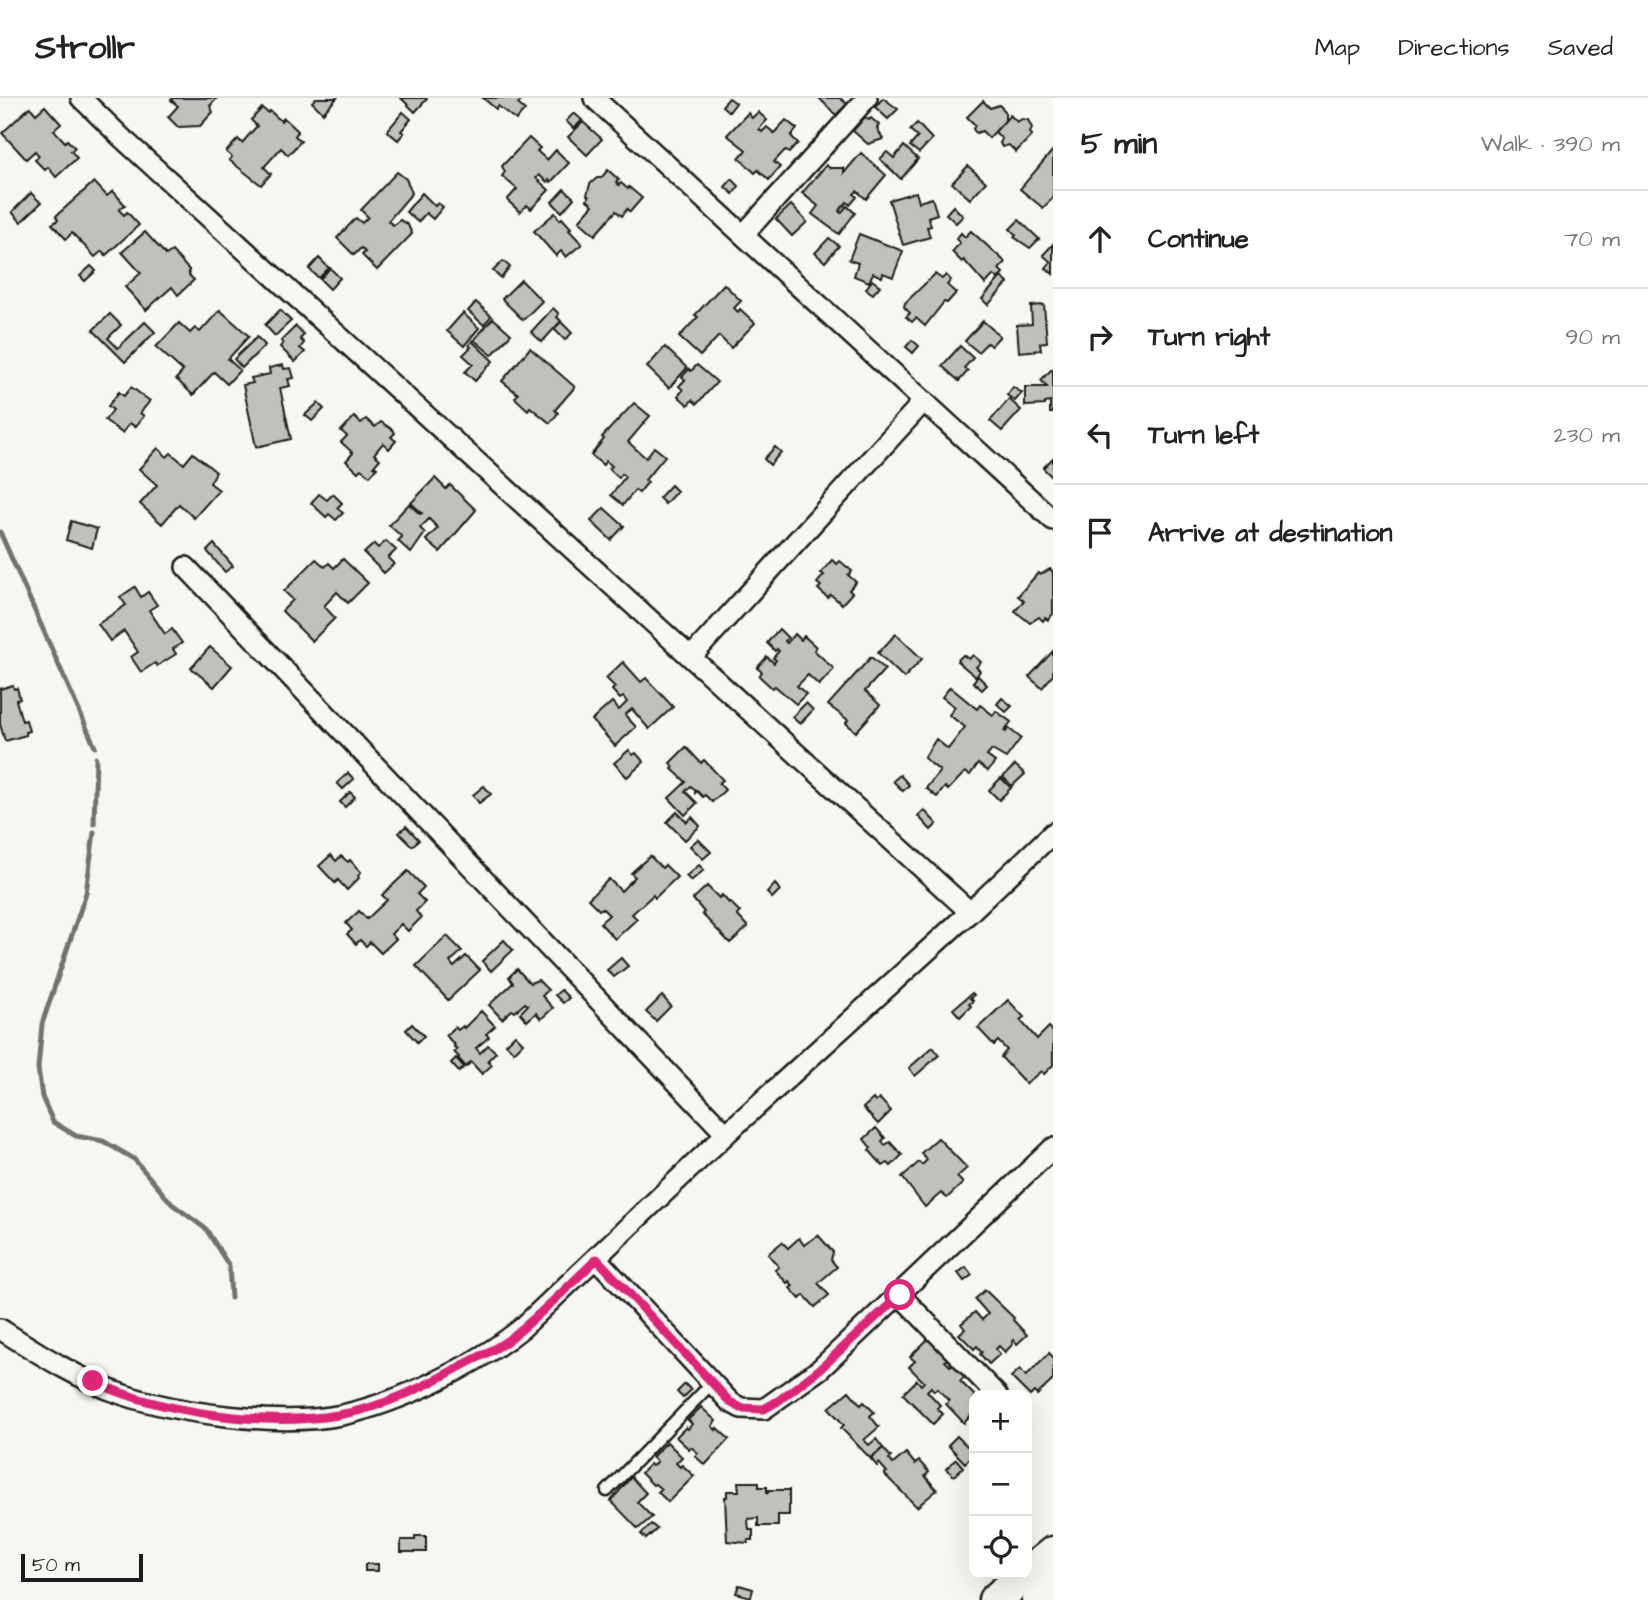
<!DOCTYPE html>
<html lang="en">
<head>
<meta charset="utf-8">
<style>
	:root { --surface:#fff; --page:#f6f6f6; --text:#222; --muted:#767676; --line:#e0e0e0 }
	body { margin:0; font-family:"Architects Daughter",sans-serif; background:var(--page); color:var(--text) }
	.controls { position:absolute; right:21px; bottom:21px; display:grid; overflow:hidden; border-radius:14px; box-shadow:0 7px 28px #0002 }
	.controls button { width:63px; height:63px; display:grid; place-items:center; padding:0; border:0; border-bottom:2px solid var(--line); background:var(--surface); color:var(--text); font:35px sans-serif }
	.scale { position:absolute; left:21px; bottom:18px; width:122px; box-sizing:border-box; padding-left:7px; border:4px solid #1c1c1c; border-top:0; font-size:19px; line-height:24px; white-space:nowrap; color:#1c1c1c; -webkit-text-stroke:5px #f6f6f2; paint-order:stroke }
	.stop { position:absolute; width:21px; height:21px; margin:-16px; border:5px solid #db2777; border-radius:50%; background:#fff }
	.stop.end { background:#db2777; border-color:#fff; box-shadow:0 2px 7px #0008 }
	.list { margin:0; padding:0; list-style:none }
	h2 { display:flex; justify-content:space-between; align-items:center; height:91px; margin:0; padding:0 28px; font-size:30px }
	h2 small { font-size:23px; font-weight:400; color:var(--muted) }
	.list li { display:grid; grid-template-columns:46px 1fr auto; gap:21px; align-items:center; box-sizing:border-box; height:98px; padding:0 28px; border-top:2px solid var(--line) }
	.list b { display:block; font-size:26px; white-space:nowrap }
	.list em { font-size:23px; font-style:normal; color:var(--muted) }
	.icon { flex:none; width:38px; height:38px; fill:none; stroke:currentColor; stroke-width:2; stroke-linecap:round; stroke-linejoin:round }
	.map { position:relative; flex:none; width:1053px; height:1502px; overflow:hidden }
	header { display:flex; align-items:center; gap:42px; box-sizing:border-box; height:98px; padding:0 35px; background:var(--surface); border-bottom:2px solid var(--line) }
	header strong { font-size:33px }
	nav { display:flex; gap:38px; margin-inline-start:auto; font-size:24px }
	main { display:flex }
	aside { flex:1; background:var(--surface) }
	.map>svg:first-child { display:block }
</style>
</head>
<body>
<header>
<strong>Strollr</strong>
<nav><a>Map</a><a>Directions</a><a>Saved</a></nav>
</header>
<main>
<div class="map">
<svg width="1053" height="1502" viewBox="0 0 1053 1502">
	<rect width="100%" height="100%" fill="#f6f6f2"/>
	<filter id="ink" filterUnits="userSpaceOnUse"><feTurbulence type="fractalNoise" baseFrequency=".0143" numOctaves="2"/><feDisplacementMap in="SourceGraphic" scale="14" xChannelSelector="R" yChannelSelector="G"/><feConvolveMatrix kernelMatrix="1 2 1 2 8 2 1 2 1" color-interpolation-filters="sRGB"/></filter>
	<g filter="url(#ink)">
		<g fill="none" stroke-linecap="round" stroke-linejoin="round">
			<g stroke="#727271" stroke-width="5">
				<polyline points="0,434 95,649"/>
				<polyline points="94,726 96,660"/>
				<polyline points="94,734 86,795 42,926 38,970 42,999 53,1024 76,1038 103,1043 134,1061 172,1106 206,1131 229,1168 231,1200"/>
			</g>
		</g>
		<g fill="#c0c0bd" stroke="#1c1c1c" stroke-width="2">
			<polygon points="173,0 217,0 210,8 213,14 200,28 178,29 168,19 178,8 171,2"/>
			<polygon points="316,0 337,0 323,15 312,4"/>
			<polygon points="401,0 425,0 427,1 415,14"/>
			<polygon points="483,0 523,0 518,6 525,12 516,22 498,8 496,11"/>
			<polygon points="729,0 736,5 729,14 722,8"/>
			<polygon points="819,0 840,0 847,6 836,17"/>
			<polygon points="883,0 898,11 888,21 875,9"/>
			<polygon points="983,3 990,10 999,7 1005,13 1005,23 989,40 982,33 976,35 973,31 975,27 967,19"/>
			<polygon points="45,8 61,26 54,32 65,44 67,42 75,50 71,53 77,60 56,79 48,69 45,72 35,62 39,58 35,53 26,61 2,35 30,9 36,16"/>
			<polygon points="262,10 268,15 270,13 281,23 284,20 298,33 295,38 301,43 288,57 281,50 264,69 271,76 261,87 229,62 232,59 226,54 238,41 242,45 257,28 251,22"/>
			<polygon points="403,14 411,21 401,33 404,35 398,42 387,33"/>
			<polygon points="758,14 767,22 759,31 762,34 767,29 774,35 786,22 797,31 791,38 798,45 789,55 785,52 774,64 780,69 769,82 758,72 755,75 739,60 746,52 727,37 748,15 752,20"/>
			<polygon points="574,15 582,22 574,31 566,23"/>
			<polygon points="1010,17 1017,24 1022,21 1028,22 1032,30 1030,35 1032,37 1016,54 1009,47 1002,49 1000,45 1002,41 995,34"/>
			<polygon points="865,19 869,22 871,20 879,27 877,30 883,41 868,46 853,33"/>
			<polygon points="583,24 602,41 587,57 568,39"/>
			<polygon points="917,25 932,41 919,55 910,48 918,39 910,32"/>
			<polygon points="529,40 540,50 537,53 547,62 556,52 569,65 551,84 549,82 547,84 539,77 536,80 549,92 531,111 527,107 520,114 507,102 517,91 502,78 505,74 502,68"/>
			<polygon points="904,48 918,61 901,81 880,61 887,54 894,60"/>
			<polygon points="1053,52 1053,100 1043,110 1020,91"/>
			<polygon points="861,55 886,77 866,101 857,93 854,96 857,99 850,107 847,104 839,113 841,115 847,108 855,115 839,136 812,116 818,108 802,95 826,67 830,70 844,70 844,75"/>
			<polygon points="968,68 986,84 970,101 952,85"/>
			<polygon points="608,72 619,82 616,84 619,87 621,85 628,91 629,89 642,100 630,114 627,111 622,118 616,113 595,137 579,123 593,107 587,102 589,99 587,97 590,86 597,80 601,80"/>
			<polygon points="397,74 406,81 412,95 388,123 393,127 400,122 408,127 412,136 377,172 362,157 365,154 361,150 354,157 337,140 356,120 362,125 368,119 361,112"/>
			<polygon points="732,81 739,88 733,96 725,89"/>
			<polygon points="94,84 107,98 113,93 125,107 119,112 124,117 127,114 139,127 106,157 102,153 95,159 72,135 66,141 52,126 58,122 56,118"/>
			<polygon points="564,91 574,100 562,114 552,104"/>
			<polygon points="916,94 919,104 932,100 937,116 928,119 931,128 927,129 930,139 903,147 889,102"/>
			<polygon points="31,95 41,105 21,124 12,114"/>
			<polygon points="422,95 435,108 438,105 443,109 433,121 426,115 418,124 406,114"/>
			<polygon points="791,107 807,124 792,138 776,121"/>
			<polygon points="953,108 963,118 956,125 946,116"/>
			<polygon points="555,115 560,122 562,120 571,130 569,132 582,146 566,159 561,153 556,158 534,133"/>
			<polygon points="1019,122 1039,141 1030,150 1014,139 1016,137 1010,131"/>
			<polygon points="971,133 1003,162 1005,165 999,171 1003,175 998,181 994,177 985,186 964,162 962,164 952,154 960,145 956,141 961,135 965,139"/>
			<polygon points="145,134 166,157 172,153 189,172 189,177 194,182 178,197 172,189 146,212 125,189 141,175 122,154"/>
			<polygon points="859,136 903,153 893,179 883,175 882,179 873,175 869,184 854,178 858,165 849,162"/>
			<polygon points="829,140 839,148 825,164 815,155"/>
			<polygon points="1053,146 1053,176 1046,170 1051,164 1043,157"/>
			<polygon points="319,160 329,170 319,180 309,171"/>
			<polygon points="503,163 510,169 501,180 493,173"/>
			<polygon points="91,168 96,173 85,183 80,178"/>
			<polygon points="330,170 340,180 330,191 320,181"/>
			<polygon points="935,176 942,181 946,177 951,182 947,187 956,195 947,205 944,204 925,228 916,220 912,224 906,219 910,215 904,209 905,205"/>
			<polygon points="1001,179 1008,185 988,207 982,201"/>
			<polygon points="521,182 542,203 523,222 502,201"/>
			<polygon points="872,182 880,188 873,196 866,191"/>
			<polygon points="724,186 741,203 734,210 738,214 740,211 755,225 731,250 719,238 700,258 679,239 698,219 695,217"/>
			<polygon points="476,204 491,218 484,227 468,213"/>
			<polygon points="1044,207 1047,244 1040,245 1041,252 1019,254 1017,227 1032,226 1031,208"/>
			<polygon points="553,210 559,216 557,219 561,223 542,244 531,234"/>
			<polygon points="220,212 249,238 228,261 240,272 227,286 214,274 193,297 176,281 183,273 156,249 179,225 190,235 195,230 200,234"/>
			<polygon points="280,212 291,223 275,238 265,227"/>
			<polygon points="463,215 479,230 464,248 447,233"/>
			<polygon points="110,216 121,227 108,240 118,250 145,224 155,234 125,264 93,232"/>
			<polygon points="493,220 511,236 492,257 474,242"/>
			<polygon points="983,223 1000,238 991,248 987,245 978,254 965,243"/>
			<polygon points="561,224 572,235 565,242 554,231"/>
			<polygon points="296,228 304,237 300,241 304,245 300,250 305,254 295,264 280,249 283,245 281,243"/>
			<polygon points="257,239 265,247 242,270 234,261"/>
			<polygon points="912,242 919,248 913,255 906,249"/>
			<polygon points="472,243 493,263 475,283 465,274 473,266 463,257 471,249 469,247"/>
			<polygon points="960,248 973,260 964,270 968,273 959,283 942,268"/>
			<polygon points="665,249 687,270 669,290 647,269"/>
			<polygon points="530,250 575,289 555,312 558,315 550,325 530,309 528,312 515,300 518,296 502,283"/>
			<polygon points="283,267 284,271 291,270 294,280 288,281 290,288 280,290 291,341 256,349 243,287 253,285 251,280 270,276 269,270"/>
			<polygon points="697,267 717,284 697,306 692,302 688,307 678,298 683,292 679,288 685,282 682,279 689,271 691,273"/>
			<polygon points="1051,272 1053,272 1053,315 1050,315 1050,304 1045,305 1045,307 1025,308 1025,289 1047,289 1041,282"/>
			<polygon points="131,289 150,303 140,315 144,318 135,329 130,325 122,335 105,322 113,312 108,308 119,294 124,298"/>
			<polygon points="1013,289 1022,295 1015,303 1007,297"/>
			<polygon points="1009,301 1021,312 1002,333 990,323"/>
			<polygon points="318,305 324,311 312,323 305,317"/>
			<polygon points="634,305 650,318 628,344 646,360 654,349 665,358 645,382 648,384 639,395 635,392 623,407 611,397 625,379 622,376 619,380 609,371 612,368 606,363 603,367 591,357 604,341 602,339"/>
			<polygon points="354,319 361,325 366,321 375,329 381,324 393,332 395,335 391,339 396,343 389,351 383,345 374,356 380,361 374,368 377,370 370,378 361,371 358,374 346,363 353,355 341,344 347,338 341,333"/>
			<polygon points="775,349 781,354 770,367 764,361"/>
			<polygon points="158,350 167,359 171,355 184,366 193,355 216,374 210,385 219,392 194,420 179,406 162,426 140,406 157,387 139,371"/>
			<polygon points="1053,360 1053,378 1052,379 1043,370"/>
			<polygon points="435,380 446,391 450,387 476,412 440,454 426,442 438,430 429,421 420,430 425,435 411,455 398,443 402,439 389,427 409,406 420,416 422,415 411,405"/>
			<polygon points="671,387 677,393 665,406 659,400"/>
			<polygon points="319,396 327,402 333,396 342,405 337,410 343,415 336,422 329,416 326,419 311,405"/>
			<polygon points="604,410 624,428 611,442 591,423"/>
			<polygon points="71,423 97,431 92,450 66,442"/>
			<polygon points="386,443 396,452 388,460 394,466 384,475 364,455 374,446 378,450"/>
			<polygon points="214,446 233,468 225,474 207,453"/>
			<polygon points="316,461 325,469 329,465 334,470 343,461 368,485 348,505 337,494 324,508 335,520 312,543 282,513 293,502 284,493"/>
			<polygon points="832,462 837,466 840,463 852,473 848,477 856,484 849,492 852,495 842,506 831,497 828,500 818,491 821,488 817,485 824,477 821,475"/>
			<polygon points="1050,471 1053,474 1053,516 1048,522 1045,520 1043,523 1039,519 1030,525 1015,513 1024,503 1018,498 1038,475 1040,477"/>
			<polygon points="135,489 141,499 148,494 157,507 149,512 165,536 172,531 182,545 173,551 176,556 157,568 155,565 141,574 131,559 138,554 124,533 110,543 98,526 126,507 120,499"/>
			<polygon points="779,531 788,540 785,543 787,545 795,536 801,542 804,538 816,549 814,552 834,571 819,587 808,577 797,588 806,596 796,606 775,588 772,590 759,578 762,574 757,570 767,559 774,565 776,562 773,560 779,553 777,551 775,553 767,545"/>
			<polygon points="896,536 922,561 904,580 878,555"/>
			<polygon points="210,549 232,568 214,589 191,570"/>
			<polygon points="1053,553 1053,577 1042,590 1029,579"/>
			<polygon points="963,557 969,561 973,557 981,564 976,569 980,573 976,579 957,563"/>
			<polygon points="871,559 885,571 865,593 880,607 856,634 846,625 848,622 828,607"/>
			<polygon points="623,564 641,584 646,580 673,609 649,631 632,611 625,617 636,629 615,648 592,622 612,604 619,612 627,604 623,599 620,601 612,592 615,589 606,580"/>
			<polygon points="978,578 987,587 982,592 973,584"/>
			<polygon points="13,587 14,591 17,590 20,601 16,602 22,623 26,622 29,633 25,634 26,637 5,643 0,626 0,591"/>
			<polygon points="950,589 977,611 980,607 993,617 996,613 1011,624 1004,633 1006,634 1008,630 1021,640 1006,660 992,652 987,658 995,664 988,673 978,666 970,677 965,674 948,692 945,689 937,699 926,690 940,673 924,660 936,641 948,651 965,629 949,617 955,609 942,599"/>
			<polygon points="1002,600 1012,608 1006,614 997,606"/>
			<polygon points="806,605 813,612 800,626 792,619"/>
			<polygon points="686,649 701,665 704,662 723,682 719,685 725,692 712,704 705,697 703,699 697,693 695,695 695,692 691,688 685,693 697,705 685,717 669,700 686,684 672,671 674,669 670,665"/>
			<polygon points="629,652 633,657 636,655 644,664 627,679 614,665"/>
			<polygon points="1015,667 1025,676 1012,688 1003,679"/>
			<polygon points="348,675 354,681 343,691 337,685"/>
			<polygon points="900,677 909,687 903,693 893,683"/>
			<polygon points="1001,680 1011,690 999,702 989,692"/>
			<polygon points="484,688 491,696 479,705 473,697"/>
			<polygon points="350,694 355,699 345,709 340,704"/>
			<polygon points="924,712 937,726 931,732 918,718"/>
			<polygon points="677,714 687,724 692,719 700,728 685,742 667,724"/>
			<polygon points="406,728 419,742 412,748 399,735"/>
			<polygon points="698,741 711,754 703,761 690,748"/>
			<polygon points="331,757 336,763 341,758 348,764 350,762 361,774 358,778 359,780 347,792 338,782 335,785 319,768"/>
			<polygon points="650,758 662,770 665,767 677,779 655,800 653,797 632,816 637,821 615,841 600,825 609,817 602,810 599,812 588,801 609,781 621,793 635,779 631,775"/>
			<polygon points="699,767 704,772 691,783 686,778"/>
			<polygon points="408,773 424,789 417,796 425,804 416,813 421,820 408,833 401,826 391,836 396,841 381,855 370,844 366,848 360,842 356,846 347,836 352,832 346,825 359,813 367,821 387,802 382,797"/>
			<polygon points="775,786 780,792 772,800 767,795"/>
			<polygon points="707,788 719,800 722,797 729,805 730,804 740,814 737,817 748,829 730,845 702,816 704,814 693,801"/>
			<polygon points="447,838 462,853 450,864 454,869 466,858 480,872 448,902 416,868"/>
			<polygon points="504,842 513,852 491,873 482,863"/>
			<polygon points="621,860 628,868 614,879 607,872"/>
			<polygon points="517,871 530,885 538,882 548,892 542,898 553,910 541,921 536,915 527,923 520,915 528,907 525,905 515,914 512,912 502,921 489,907 513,885 509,879"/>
			<polygon points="561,892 569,900 563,905 555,897"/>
			<polygon points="972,895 974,897 970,900 973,903 969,906 971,908 960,919 953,911"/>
			<polygon points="662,898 671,908 656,923 646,914"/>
			<polygon points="1008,902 1024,919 1020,922 1037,941 1049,929 1053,934 1053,967 1044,976 1041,973 1026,986 1001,959 1007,952 998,943 994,947 978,930"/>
			<polygon points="481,913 495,928 486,936 489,939 476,950 480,955 488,947 496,954 488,962 492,967 482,976 471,964 466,969 458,960 459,959 454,954 457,951 454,949 455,948 446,937 455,929 458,932 463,928 464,930"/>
			<polygon points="412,926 424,938 417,944 406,932"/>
			<polygon points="515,937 523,945 514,954 506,946"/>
			<polygon points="933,949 939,957 915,978 909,970"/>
			<polygon points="456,960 464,969 459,974 451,965"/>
			<polygon points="873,1001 875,1004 880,1001 891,1013 878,1026 863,1010"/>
			<polygon points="876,1030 885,1040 882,1043 885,1047 890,1044 902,1057 891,1068 888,1065 883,1068 869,1052 871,1050 864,1041"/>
			<polygon points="938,1040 967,1070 957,1079 963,1085 947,1100 941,1095 925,1109 902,1079 919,1064 922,1067 927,1062 921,1055"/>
			<polygon points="818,1137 833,1154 831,1162 837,1169 818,1185 829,1197 815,1209 804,1197 800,1201 790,1190 793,1188 789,1183 787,1185 775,1172 779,1169 768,1156 782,1144 788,1150 799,1140 804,1147"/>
			<polygon points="966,1169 972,1177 964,1183 958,1175"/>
			<polygon points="985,1192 1014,1220 1013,1222 1027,1237 1017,1246 1014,1242 1012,1245 1013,1246 1005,1254 999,1248 996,1251 1000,1256 989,1266 980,1256 982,1254 977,1248 974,1251 959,1236 965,1231 961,1226 975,1214 982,1222 988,1216 975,1201"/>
			<polygon points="930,1239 949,1259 945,1263 950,1268 953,1265 966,1278 960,1283 974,1297 974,1314 964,1325 946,1306 949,1303 937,1290 934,1293 931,1289 927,1293 940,1307 937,1310 943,1316 933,1326 903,1296 917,1282 921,1287 924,1284 909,1269 915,1263 910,1259"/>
			<polygon points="1049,1255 1053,1259 1053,1282 1037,1297 1034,1294 1030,1298 1011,1279 1020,1271 1026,1278"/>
			<polygon points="685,1286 691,1292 683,1300 677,1294"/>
			<polygon points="849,1293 861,1307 864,1304 874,1314 870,1318 879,1329 864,1342 869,1347 876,1341 883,1350 870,1360 841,1330 844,1327 829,1310"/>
			<polygon points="701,1309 716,1323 712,1328 716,1332 717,1330 729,1341 705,1367 695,1358 698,1355 691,1349 689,1351 676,1339 686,1329 688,1331 692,1326 688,1322"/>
			<polygon points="957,1338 967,1348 974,1341 974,1356 965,1365 948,1347"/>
			<polygon points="667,1344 682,1359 676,1365 680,1369 682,1367 694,1378 668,1404 658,1394 661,1391 655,1386 653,1387 641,1375 650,1366 652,1368 657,1364 652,1359"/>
			<polygon points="883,1350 891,1359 889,1361 893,1366 906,1355 915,1366 919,1363 929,1374 925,1378 937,1392 917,1409 884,1376 887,1374 879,1365 877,1368 871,1361"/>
			<polygon points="956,1361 963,1369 954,1378 946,1371"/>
			<polygon points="631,1379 646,1395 637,1404 652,1419 638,1431 611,1403"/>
			<polygon points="738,1384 759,1384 759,1389 767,1389 767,1396 769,1392 789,1392 789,1417 778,1417 778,1428 758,1428 758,1420 748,1421 749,1432 753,1432 753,1442 748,1442 748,1445 727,1443 725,1399 727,1399 727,1393 739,1393"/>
			<polygon points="651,1426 657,1431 646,1441 641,1436"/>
			<polygon points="415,1438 426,1438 426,1454 401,1454 401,1442 415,1442"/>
			<rect x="365" y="1466" width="13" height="7"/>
			<polygon points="739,1487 753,1491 751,1499 736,1495"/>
		</g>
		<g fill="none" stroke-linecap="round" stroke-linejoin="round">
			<g stroke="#1c1c1c" stroke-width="15">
				<polyline id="service" points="607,1393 712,1285"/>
			</g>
			<g stroke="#1c1c1c" stroke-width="24">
				<g id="minor">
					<polyline points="81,0 122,40 970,814"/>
					<polyline points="594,0 1053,422"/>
					<polyline points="744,136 867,0"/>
					<polyline points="186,469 726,1036"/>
					<polyline points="692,558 924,303"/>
					<polyline points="597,1161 730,1304 741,1310 764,1311 820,1271 1053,1050"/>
					<polyline points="900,1197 997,1297"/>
					<path d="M0 1231C38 1255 78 1281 121 1296 180 1316 281 1329 342 1317 401 1304 475 1268 522 1230L726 1036 970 814 1053 735"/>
				</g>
			</g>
			<g stroke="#1c1c1c" stroke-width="37">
				<g id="trunk">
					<polyline points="995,1502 1053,1455"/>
					<polyline points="1039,1502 1053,1490"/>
				</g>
			</g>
			<use href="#service" stroke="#f6f6f2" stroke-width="10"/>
			<use href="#minor" stroke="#f6f6f2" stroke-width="19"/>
			<use href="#trunk" stroke="#f6f6f2" stroke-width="32"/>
		</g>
	</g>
	<g fill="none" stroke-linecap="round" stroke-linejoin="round" filter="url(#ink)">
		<path stroke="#db2777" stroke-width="9" d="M93 1283C160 1315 264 1329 338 1317 383 1310 425 1288 465 1266 479 1259 494 1252 507 1243 539 1219 568 1188 597 1161L730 1304 741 1310 764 1311 778 1303 820 1271 900 1197"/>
	</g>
</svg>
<div class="controls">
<button>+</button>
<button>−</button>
<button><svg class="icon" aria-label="locate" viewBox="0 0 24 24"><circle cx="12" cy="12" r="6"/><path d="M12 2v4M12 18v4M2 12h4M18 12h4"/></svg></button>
</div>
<div class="scale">50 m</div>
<div class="stop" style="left:900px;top:1197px"></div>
<div class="stop end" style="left:93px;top:1283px"></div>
</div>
<aside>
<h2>5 min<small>Walk · 390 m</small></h2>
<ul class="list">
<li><svg class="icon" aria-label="ahead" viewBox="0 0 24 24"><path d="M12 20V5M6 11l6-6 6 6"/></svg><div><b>Continue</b></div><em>70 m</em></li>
<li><svg class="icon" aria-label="right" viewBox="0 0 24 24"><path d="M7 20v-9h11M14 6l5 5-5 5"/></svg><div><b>Turn right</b></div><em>90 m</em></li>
<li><svg class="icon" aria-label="left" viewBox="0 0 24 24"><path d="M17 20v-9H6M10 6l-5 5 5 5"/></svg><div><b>Turn left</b></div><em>230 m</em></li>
<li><svg class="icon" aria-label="arrive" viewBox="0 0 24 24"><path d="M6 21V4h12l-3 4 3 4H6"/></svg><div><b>Arrive at destination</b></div></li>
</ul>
</aside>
</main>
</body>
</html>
